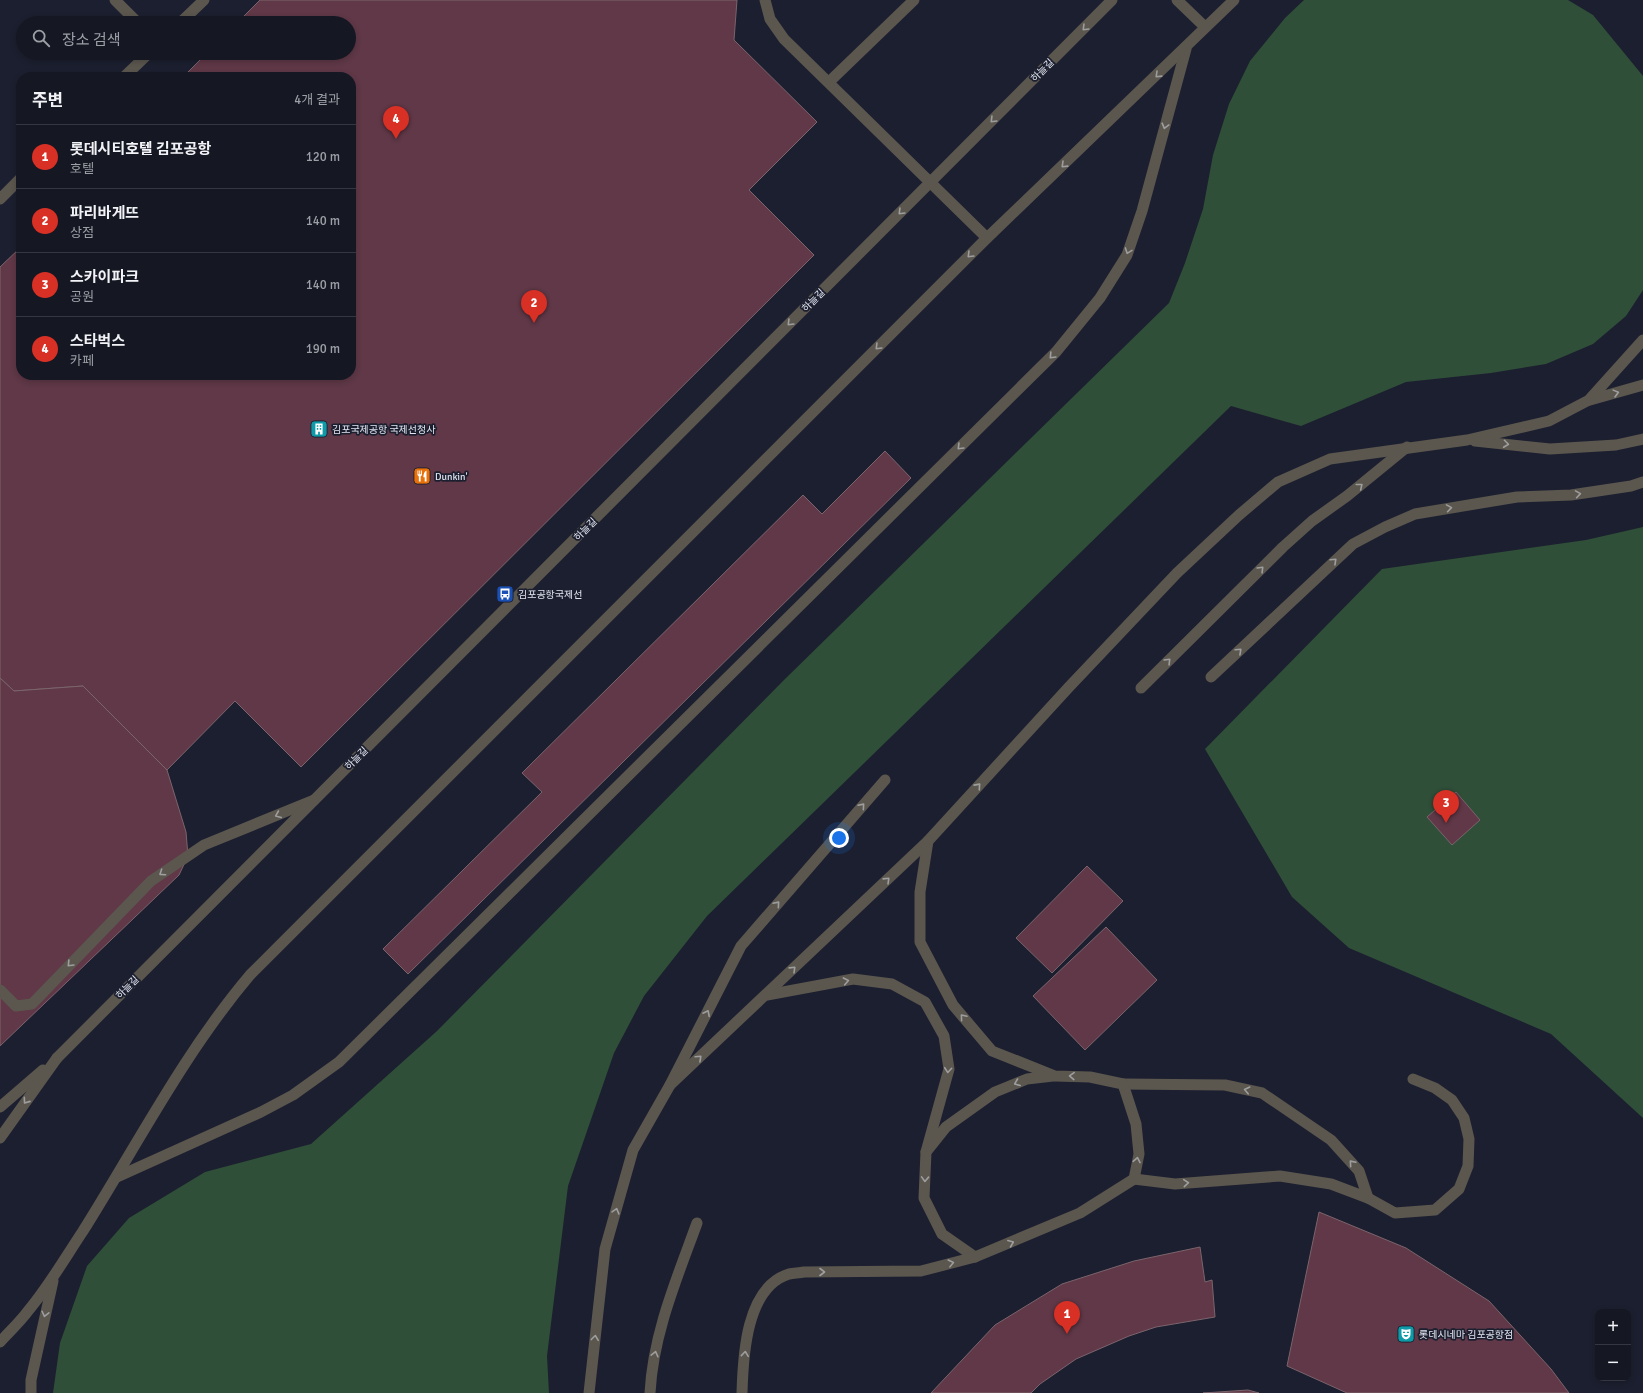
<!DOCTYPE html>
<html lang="ko">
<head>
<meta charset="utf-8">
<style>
	:root { --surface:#151723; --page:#1e202b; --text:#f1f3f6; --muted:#9d9fa6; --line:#343641; --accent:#d93025 }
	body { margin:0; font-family:Signika,"Noto Sans KR",sans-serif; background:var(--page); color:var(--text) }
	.controls { position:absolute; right:12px; bottom:12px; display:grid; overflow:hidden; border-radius:8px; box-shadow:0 2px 6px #0003 }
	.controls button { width:36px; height:36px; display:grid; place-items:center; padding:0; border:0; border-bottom:1px solid var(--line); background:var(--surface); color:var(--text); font:20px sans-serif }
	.you { position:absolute; left:839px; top:838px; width:14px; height:14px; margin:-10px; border:3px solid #fff; border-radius:50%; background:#1a73e8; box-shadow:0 0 0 6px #1a73e833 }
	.badge { display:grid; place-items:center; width:26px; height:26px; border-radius:50%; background:var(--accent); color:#fff; font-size:13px; font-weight:700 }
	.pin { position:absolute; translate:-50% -33px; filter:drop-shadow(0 1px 2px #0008) }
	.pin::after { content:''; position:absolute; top:21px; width:14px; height:12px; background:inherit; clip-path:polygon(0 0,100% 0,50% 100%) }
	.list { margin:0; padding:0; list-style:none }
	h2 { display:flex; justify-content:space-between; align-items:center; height:52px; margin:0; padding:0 16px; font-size:17px }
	h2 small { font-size:13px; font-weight:400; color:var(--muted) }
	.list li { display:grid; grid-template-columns:26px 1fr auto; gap:12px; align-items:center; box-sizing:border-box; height:64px; padding:0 16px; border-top:1px solid var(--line) }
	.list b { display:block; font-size:15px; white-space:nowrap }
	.list p { margin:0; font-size:13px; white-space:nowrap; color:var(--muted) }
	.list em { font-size:13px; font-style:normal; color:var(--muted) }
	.icon { flex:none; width:22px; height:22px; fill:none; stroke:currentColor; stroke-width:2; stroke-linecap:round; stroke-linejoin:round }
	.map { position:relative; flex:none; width:1643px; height:1393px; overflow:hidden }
	.search { position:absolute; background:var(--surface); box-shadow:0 2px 6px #0003; left:16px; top:16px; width:340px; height:44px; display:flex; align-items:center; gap:10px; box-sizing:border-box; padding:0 14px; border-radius:22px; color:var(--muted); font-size:15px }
	.panel { position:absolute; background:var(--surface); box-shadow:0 2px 6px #0003; left:16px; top:72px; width:340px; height:308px; border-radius:16px }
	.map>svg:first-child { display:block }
</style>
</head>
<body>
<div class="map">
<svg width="1643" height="1393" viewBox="0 0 1643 1393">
	<rect width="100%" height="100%" fill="#1c1f2f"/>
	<g fill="#2f4f39">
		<polygon points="1304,0 1568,0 1593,15 1643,76 1643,290 1626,316 1593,344 1546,364 1491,373 1406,382 1301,426 1231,406 707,916 644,996 614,1053 568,1186 547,1356 549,1393 53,1393 60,1343 87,1266 129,1218 205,1172 311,1144 437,1031 784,680 1169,303 1185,263 1203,209 1213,155 1229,104 1250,61 1285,18"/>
		<polygon points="1643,527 1643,1118 1551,1034 1349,948 1292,897 1205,749 1382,569 1586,540"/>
	</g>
	<g fill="#603847" stroke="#7b646c">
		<polygon points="260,0 737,0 734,40 817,122 749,190 814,255 301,767 235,701 167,770 83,686 14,691 0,678 0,267 21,247 21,375 351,375 351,77 183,77 207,53 349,53 349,23 237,23"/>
		<polygon points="885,451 911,478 408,974 383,949 542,792 522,773 803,495 822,514"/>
		<polygon points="0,678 14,691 83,686 167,770 186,832 188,856 179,875 0,1046"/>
		<polygon points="1456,792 1480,820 1452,845 1427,817"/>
		<polygon points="1087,866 1123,901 1052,973 1016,938"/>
		<polygon points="1106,927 1157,980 1085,1050 1033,996"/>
		<polygon points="1319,1212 1406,1248 1489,1301 1551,1369 1569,1393 1347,1393 1287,1366"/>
		<polygon points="1200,1247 1205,1282 1212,1280 1215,1317 1156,1327 1129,1336 1076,1359 1040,1384 1031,1393 931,1393 995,1325 1062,1284 1134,1261"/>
		<polygon points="1248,1390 1259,1393 1203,1393"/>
	</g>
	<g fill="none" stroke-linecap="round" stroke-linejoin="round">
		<g stroke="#5b574f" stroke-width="11">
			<polyline points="115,0 138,23"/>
			<polyline points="765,0 770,19 784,39 987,238"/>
			<polyline points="1177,0 1205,27"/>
			<polyline points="180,23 204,0"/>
			<polyline points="124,77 149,53"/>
			<polyline points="829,82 914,0"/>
			<polyline points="0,199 21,178"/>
			<polyline points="1590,400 1643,385"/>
			<polyline points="1475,441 1550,449 1616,445 1643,439"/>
			<polyline points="1211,677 1353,544 1385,527 1415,514 1517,497 1571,495 1631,486 1643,482"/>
			<polyline points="1141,688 1283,547 1312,521 1347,496 1407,447"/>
			<polyline points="0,990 16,1006 32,1004 151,881 204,845 314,800"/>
			<polyline points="767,995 853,979 892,984 925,1002 944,1036 949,1069 926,1152"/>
			<polyline points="1123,1084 1225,1085 1262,1093 1331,1140 1359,1171 1368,1198"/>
			<polyline points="670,1085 928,841 1069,687 1177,573 1239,515 1278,482 1330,459 1467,440 1549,421 1589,400 1643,340"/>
			<polyline points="0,1107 43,1070"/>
			<polyline points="0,1138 57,1058"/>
			<polyline points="117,1177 261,1112 293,1095 339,1062 1056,352 1100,298 1127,255 1142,211 1186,49"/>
			<polyline points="1134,1179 1175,1184 1280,1176 1331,1184 1368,1198 1395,1213 1435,1210 1459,1189 1468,1166 1469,1139 1464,1118 1452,1100 1435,1088 1413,1079"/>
			<polyline points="975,1257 942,1234 924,1198 926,1152 946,1127 995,1092 1027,1079 1053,1076"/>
			<path d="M0 1342C9 1332 20 1322 28 1311 49 1286 65 1258 83 1231 137 1145 184 1053 250 975L987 238 1234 0"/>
			<polyline points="31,1393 31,1380 53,1281"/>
			<polyline points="589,1393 605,1249 633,1150 670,1085 741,946 885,780"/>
			<path d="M650 1393C653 1334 677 1278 697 1223"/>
			<path d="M742 1393C743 1356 746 1287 789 1274 794 1273 799 1273 804 1272L921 1271 975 1257 1080 1213 1134 1179 1139 1154 1136 1124 1123 1084 1090 1077 1055 1076 992 1051 953 1005 920 942V892L928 841"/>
		</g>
		<polyline stroke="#5b574f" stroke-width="11" points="57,1058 1112,0"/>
	</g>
	<defs><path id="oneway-chevron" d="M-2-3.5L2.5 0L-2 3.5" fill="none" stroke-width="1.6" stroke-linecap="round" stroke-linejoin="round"/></defs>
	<g stroke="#9e9e9f">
		<use href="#oneway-chevron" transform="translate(1085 28) rotate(135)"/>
		<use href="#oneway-chevron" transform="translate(1158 75) rotate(136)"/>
		<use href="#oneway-chevron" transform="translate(993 120) rotate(135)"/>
		<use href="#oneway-chevron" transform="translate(1165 126) rotate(105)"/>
		<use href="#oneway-chevron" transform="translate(1064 165) rotate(136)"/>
		<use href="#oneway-chevron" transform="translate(901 212) rotate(135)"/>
		<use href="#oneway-chevron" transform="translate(1128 251) rotate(110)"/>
		<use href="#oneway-chevron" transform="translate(970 255) rotate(135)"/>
		<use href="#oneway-chevron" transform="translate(790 323) rotate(135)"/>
		<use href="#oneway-chevron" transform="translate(878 347) rotate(135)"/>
		<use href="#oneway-chevron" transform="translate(1052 356) rotate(134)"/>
		<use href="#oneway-chevron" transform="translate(1616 393) rotate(-15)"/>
		<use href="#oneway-chevron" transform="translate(1506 444) rotate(7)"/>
		<use href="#oneway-chevron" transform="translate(960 447) rotate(135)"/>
		<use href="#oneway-chevron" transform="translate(1360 486) rotate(-39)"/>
		<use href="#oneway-chevron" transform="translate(1578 494) rotate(-9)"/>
		<use href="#oneway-chevron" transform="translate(1449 508) rotate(-9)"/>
		<use href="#oneway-chevron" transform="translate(1334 561) rotate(-43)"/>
		<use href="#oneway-chevron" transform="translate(1261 569) rotate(-45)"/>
		<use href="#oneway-chevron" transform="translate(1239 651) rotate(-43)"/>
		<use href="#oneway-chevron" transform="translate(1168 661) rotate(-45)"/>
		<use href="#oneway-chevron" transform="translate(978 786) rotate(-48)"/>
		<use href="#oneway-chevron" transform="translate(862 806) rotate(-49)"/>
		<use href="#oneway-chevron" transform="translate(278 815) rotate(157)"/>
		<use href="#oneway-chevron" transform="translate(162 873) rotate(146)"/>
		<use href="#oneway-chevron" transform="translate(887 880) rotate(-44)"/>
		<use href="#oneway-chevron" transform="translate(777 904) rotate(-49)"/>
		<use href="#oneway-chevron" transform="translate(70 964) rotate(134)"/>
		<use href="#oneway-chevron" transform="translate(793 969) rotate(-44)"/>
		<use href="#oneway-chevron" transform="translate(846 981) rotate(-11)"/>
		<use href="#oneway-chevron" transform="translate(707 1013) rotate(-63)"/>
		<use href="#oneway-chevron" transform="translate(963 1017) rotate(-130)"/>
		<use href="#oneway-chevron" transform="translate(699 1058) rotate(-43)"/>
		<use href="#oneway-chevron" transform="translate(948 1070) rotate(95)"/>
		<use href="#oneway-chevron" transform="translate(1072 1076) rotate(-178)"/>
		<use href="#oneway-chevron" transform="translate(1017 1083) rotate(158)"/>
		<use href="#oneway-chevron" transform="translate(1247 1090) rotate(-167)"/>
		<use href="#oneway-chevron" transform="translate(26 1101) rotate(125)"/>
		<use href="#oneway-chevron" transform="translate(1137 1160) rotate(-79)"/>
		<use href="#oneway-chevron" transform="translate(1352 1163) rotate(-131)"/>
		<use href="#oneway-chevron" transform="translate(925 1179) rotate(92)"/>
		<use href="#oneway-chevron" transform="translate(1186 1183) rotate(-5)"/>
		<use href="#oneway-chevron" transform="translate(616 1211) rotate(-74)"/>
		<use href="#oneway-chevron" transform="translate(1011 1243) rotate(-22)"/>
		<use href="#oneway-chevron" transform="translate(951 1263) rotate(-14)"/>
		<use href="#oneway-chevron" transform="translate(822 1272)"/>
		<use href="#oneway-chevron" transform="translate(45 1314) rotate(103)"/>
		<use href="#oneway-chevron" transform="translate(595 1338) rotate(-83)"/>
		<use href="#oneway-chevron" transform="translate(655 1354) rotate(-76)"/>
		<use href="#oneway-chevron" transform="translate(745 1354) rotate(-84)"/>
	</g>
	<defs>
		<g id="building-square" transform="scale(0.9)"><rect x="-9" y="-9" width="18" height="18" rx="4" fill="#0f9aa8" stroke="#1c1f2f"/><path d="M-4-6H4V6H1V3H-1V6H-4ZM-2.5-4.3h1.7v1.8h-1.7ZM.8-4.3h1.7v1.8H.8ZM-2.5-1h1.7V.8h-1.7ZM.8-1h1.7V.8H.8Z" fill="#fff"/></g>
		<g id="restaurant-square" transform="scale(0.9)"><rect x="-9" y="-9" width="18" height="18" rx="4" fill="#e8710a" stroke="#1c1f2f"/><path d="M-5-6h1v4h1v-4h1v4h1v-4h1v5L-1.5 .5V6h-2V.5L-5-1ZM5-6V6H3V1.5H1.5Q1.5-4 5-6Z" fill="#fff"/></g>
		<g id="bus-square" transform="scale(0.9)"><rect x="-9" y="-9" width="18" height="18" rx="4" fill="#1a4fb4" stroke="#1c1f2f"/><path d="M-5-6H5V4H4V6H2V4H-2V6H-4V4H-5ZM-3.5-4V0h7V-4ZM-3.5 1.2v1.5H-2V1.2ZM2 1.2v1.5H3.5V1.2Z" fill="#fff"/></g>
		<g id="theatre-square" transform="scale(0.9)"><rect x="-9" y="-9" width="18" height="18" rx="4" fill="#0f9aa8" stroke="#1c1f2f"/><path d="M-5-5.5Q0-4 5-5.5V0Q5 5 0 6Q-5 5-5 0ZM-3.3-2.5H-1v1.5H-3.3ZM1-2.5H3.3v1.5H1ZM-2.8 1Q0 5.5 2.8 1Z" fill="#fff"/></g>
	</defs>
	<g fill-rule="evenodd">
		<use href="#building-square" x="319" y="429"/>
		<use href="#restaurant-square" x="422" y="476"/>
		<use href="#bus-square" x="505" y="594"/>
		<use href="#theatre-square" x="1406" y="1334"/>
	</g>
	<g text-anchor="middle" stroke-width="3.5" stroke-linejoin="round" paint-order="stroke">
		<g font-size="10" fill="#e1e4ef" stroke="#1c1f2f">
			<text transform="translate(1042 70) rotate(-45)" y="4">하늘길</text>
			<text transform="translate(813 300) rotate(-45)" y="4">하늘길</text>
			<text transform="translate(585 529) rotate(-45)" y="4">하늘길</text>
			<text transform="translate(356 758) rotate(-45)" y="4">하늘길</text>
			<text transform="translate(127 987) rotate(-45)" y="4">하늘길</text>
		</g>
		<g font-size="10" fill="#e1e4ef" stroke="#1c1f2f" text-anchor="start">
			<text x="332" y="433">김포국제공항 국제선청사</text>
			<text x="435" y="480">Dunkin'</text>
			<text x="518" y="598">김포공항국제선</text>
			<text x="1419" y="1338">롯데시네마 김포공항점</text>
		</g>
	</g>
</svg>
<div class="controls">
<button>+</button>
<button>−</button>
</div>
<div class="you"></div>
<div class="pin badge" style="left:1067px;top:1334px">1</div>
<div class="pin badge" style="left:534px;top:323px">2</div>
<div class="pin badge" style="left:1446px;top:823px">3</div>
<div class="pin badge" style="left:396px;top:139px">4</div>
<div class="search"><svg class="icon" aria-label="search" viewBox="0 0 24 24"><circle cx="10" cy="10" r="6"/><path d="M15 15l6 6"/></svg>장소 검색</div>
<section class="panel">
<h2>주변<small>4개 결과</small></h2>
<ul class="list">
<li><span class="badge">1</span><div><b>롯데시티호텔 김포공항</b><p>호텔</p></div><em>120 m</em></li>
<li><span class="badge">2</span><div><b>파리바게뜨</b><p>상점</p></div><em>140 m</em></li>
<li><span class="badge">3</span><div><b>스카이파크</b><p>공원</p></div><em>140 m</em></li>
<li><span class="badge">4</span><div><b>스타벅스</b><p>카페</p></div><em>190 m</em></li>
</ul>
</section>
</div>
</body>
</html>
